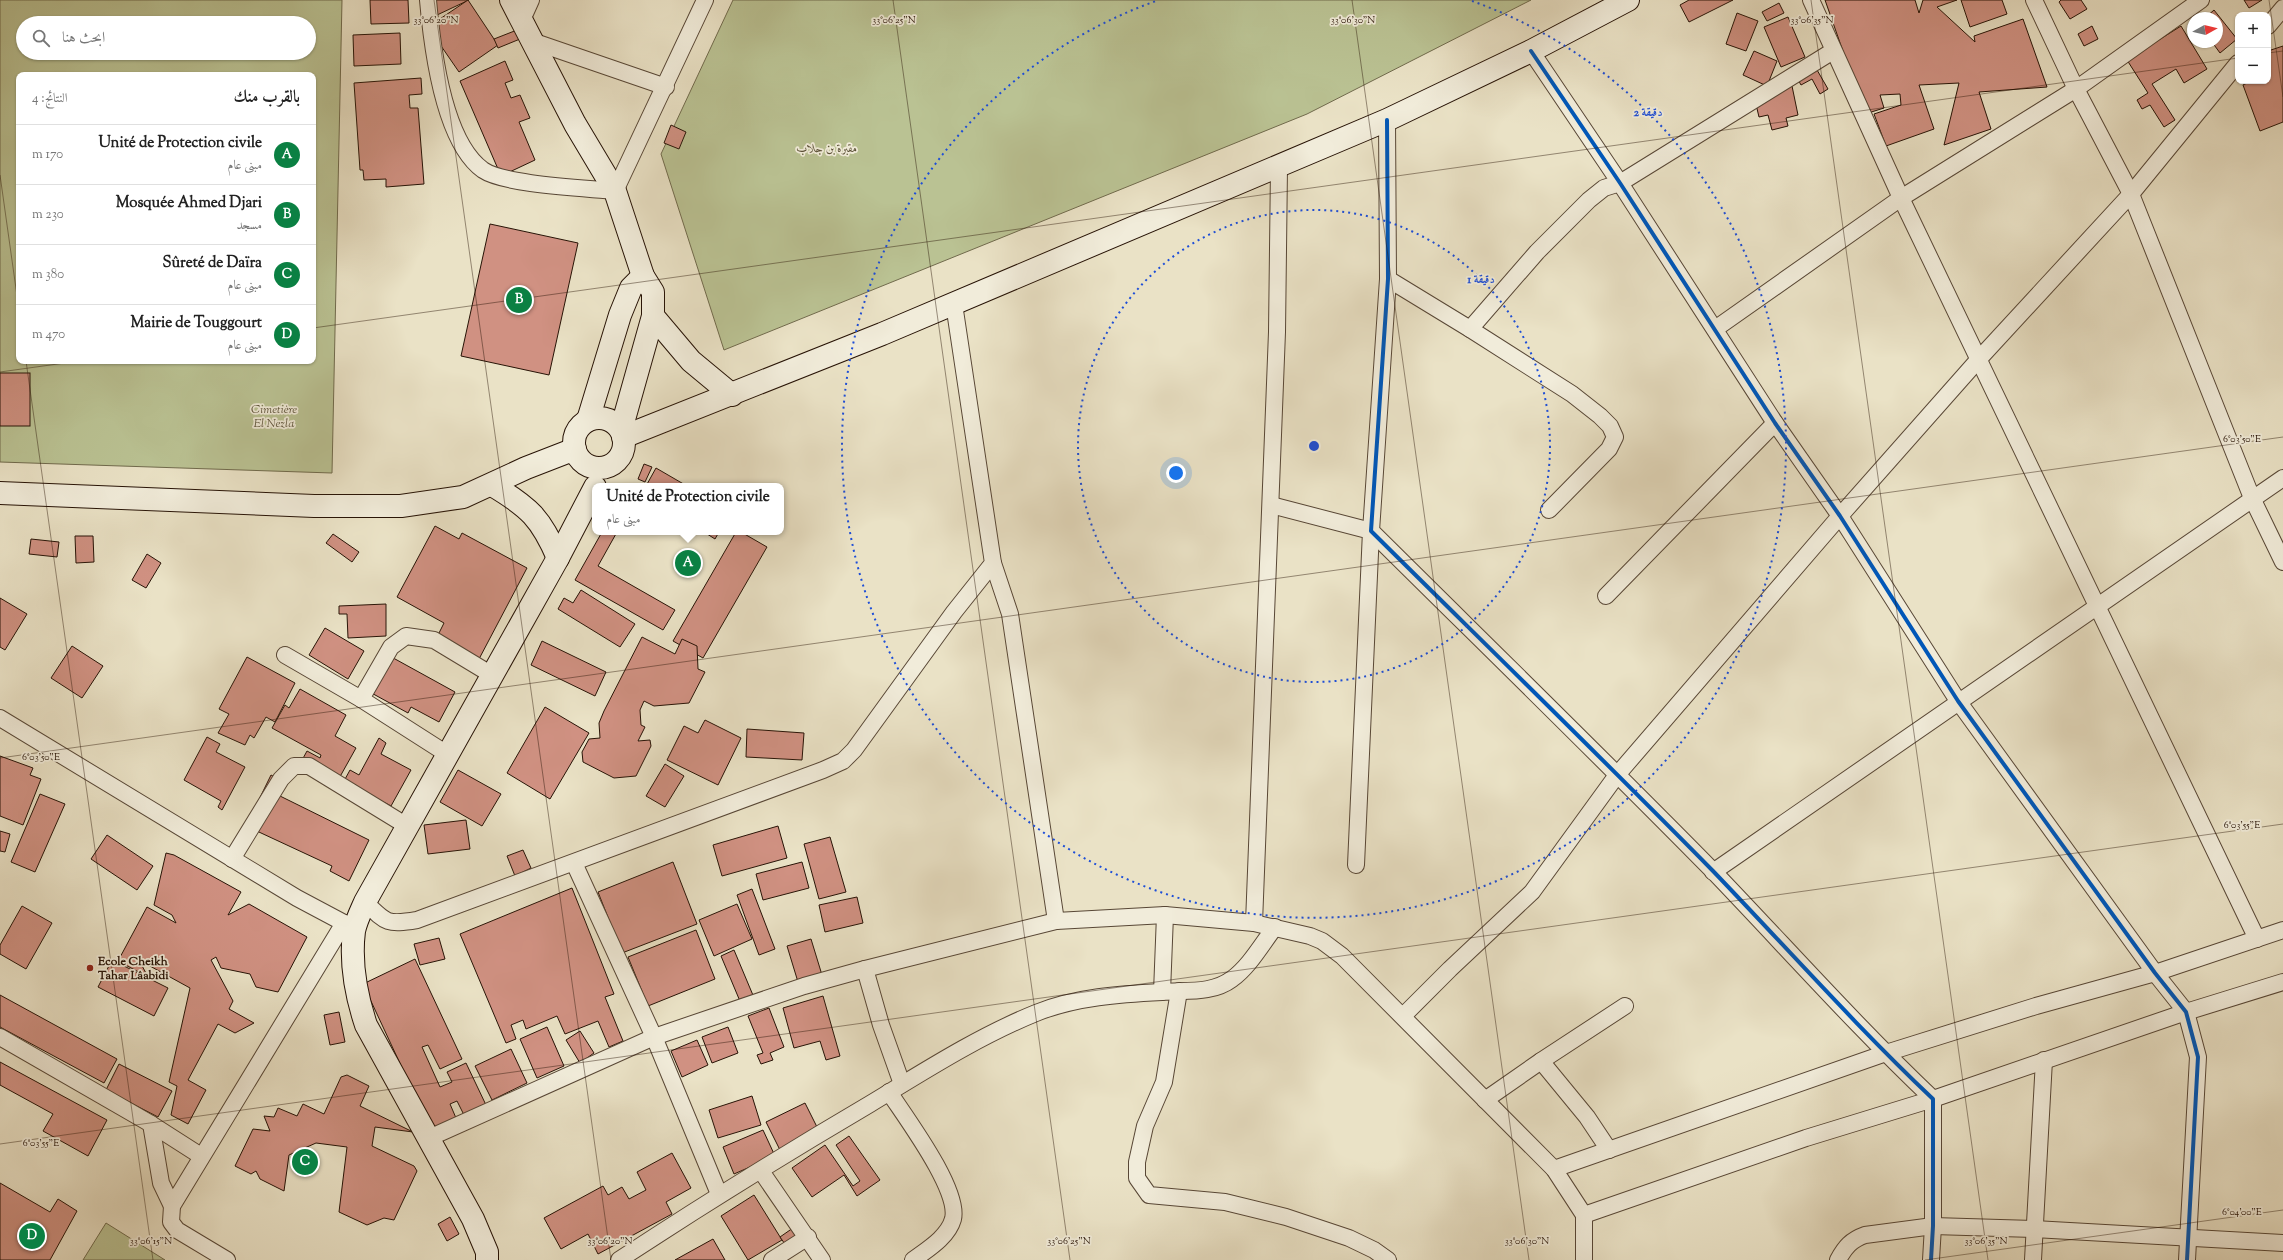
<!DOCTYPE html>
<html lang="ar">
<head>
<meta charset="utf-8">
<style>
	:root { --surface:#fff; --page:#f6f6f6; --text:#222; --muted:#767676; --line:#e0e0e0; --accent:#0b8043 }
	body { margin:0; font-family:"Sorts Mill Goudy",Amiri,serif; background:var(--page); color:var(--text); direction:rtl }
	.controls { position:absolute; right:12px; top:12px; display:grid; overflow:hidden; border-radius:8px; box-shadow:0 1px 3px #0004 }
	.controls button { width:36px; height:36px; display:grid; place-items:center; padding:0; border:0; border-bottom:1px solid var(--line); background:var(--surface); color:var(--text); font:20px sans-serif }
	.compass { position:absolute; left:2187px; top:12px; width:36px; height:36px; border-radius:50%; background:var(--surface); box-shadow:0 1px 3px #0004; rotate:82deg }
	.you { position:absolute; left:1176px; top:473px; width:14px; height:14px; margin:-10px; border:3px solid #fff; border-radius:50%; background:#1a73e8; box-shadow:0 0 0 6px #1a73e833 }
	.badge { display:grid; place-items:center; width:26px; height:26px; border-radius:50%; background:var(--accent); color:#fff; font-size:13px; font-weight:700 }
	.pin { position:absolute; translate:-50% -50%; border:2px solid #fff; box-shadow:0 1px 4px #0006 }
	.popup { position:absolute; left:592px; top:483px; width:192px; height:52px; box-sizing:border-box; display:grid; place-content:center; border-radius:8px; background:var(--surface); filter:drop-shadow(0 1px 3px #0005); font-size:13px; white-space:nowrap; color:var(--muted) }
	.popup b { font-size:15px; color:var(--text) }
	.popup::after { content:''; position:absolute; left:50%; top:100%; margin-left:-8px; border:8px solid transparent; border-top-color:var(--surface) }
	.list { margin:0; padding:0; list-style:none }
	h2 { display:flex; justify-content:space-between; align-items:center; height:52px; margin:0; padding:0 16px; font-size:17px }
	h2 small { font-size:13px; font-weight:400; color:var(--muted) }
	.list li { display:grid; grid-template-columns:26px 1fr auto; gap:12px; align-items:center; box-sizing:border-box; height:60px; padding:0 16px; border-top:1px solid var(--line) }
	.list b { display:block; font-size:15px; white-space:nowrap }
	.list p { margin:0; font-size:13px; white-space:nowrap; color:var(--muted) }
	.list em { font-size:13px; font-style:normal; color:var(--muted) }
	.icon { flex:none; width:22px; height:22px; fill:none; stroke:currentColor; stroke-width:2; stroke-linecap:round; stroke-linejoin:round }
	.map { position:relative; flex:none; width:2283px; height:1260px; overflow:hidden; direction:ltr }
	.search { position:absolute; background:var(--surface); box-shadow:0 1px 3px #0004; left:16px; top:16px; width:300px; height:44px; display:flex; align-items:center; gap:10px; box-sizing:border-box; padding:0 14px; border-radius:22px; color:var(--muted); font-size:15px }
	.panel { position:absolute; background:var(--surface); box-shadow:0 1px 3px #0004; left:16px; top:72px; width:300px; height:292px; border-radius:8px; direction:rtl }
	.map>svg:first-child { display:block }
</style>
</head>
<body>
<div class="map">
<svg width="2283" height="1260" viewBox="0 0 2283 1260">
	<rect width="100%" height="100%" fill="#eae2c6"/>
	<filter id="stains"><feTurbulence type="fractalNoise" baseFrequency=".005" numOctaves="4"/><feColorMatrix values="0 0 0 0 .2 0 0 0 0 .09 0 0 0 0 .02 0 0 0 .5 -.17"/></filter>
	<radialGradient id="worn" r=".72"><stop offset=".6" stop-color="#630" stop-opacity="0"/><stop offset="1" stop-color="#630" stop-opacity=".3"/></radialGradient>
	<g fill="#bac293" stroke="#706a4c" fill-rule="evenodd">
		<path d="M0 0H342L332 473 0 462ZM23 23H309V53H23ZM19 75H313V361H19Z"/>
		<polygon points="733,0 1531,0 1307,114 724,350 661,154"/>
		<polygon points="106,1223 165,1260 83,1260"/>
	</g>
	<g fill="#d09182" stroke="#271306">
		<polygon points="370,0 408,0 409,23 371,24"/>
		<polygon points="430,0 469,0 437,15"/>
		<polygon points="468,0 498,45 459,72 428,27"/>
		<polygon points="1689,0 1733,0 1689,22 1680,5"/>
		<polygon points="1825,0 1915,0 1919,13 1923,0 1957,0 1937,7 1975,42 1974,36 2023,19 2047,87 1979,92 1991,129 1944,145 1959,83 1919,85 1934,129 1886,146 1874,114 1901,105 1900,94 1880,95 1884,108 1865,114"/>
		<polygon points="1961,0 2002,0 2007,14 1970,27"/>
		<polygon points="2061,0 2081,0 2087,9 2070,19 2059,2"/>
		<polygon points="2244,0 2262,0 2249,8"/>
		<polygon points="1779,3 1784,13 1767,21 1762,12"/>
		<polygon points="2214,10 2237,39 2220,53 2212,42 2217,42 2217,18 2205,18"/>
		<polygon points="1737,13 1758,21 1746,51 1726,44"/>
		<polygon points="1788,17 1805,57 1781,67 1764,27"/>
		<polygon points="2092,26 2098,39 2084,46 2078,34"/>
		<polygon points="2181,26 2207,69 2184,83 2176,69 2152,84 2175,120 2164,127 2150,105 2142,109 2137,100 2148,93 2127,60"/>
		<polygon points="517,30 520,39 498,48 494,39"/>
		<polygon points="400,33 401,64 354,66 353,35"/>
		<polygon points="2283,46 2283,122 2260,131 2243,85 2251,81 2268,81 2268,51"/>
		<polygon points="1754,51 1777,61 1767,86 1743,75"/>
		<polygon points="505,61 513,80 505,83 511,98 520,95 530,118 519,122 535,160 501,176 460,81"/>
		<polygon points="1813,63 1828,89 1820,94 1812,79 1801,85 1795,74"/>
		<polygon points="421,78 422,94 409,95 410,108 418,108 424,184 386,187 386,179 364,180 363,170 360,170 354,83"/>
		<polygon points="1792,86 1798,115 1786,118 1788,126 1772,130 1768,115 1759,117 1754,96"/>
		<polygon points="671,125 686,132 679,149 664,143"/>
		<polygon points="490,224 578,243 549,375 461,356"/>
		<rect x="0" y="373" width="30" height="53"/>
		<polygon points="644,464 652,467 645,482 638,479"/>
		<polygon points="656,468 687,486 646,486"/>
		<polygon points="435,526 459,539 462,533 527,568 479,659 437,637 444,623 397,597"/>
		<polygon points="602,532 617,532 598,566 675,610 663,630 575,580"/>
		<polygon points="704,532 719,532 715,539"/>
		<polygon points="736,532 741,532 767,547 703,658 673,641"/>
		<polygon points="333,534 359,552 352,562 326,543"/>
		<polygon points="75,536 93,536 94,562 76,563"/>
		<polygon points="31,539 59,542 57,557 29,554"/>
		<polygon points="147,554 161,563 146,588 132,580"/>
		<polygon points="581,590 635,624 620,647 558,609 564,598 573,603"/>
		<polygon points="0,598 27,614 5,650 0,647"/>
		<polygon points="386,604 386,636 348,638 347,614 339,614 339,606"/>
		<polygon points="325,628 364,651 348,679 309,655"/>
		<polygon points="642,637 675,654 682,639 697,646 698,669 705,672 689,703 654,706 644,701 640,710 641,725 645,727 638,741 650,740 651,746 636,776 614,778 583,762 582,752 589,739 600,738 599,723 604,711"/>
		<polygon points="542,641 606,672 595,696 531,665"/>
		<polygon points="72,646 103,666 82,698 51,678"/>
		<polygon points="386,654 455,692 439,722 411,707 408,713 366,690"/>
		<polygon points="247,657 295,683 275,722 266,717 254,738 250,735 245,745 218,733 229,714 219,709"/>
		<polygon points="300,689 346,715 335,736 356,748 337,782 301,762 307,751 320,758 321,755 272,728 285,705 289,708"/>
		<polygon points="545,707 589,733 550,799 507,773"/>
		<polygon points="705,720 741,738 718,785 667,760 684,726 698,733"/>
		<polygon points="747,729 804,733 802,760 746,757"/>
		<polygon points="207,737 220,744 216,752 245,767 222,810 218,807 221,801 184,780"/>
		<polygon points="379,738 386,743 381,754 411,770 391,806 344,781 350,770 359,775"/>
		<polygon points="0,756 33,768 30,775 41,779 23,825 0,816"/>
		<polygon points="665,764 684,776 665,807 646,796"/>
		<polygon points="458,770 501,794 482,826 440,802"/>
		<polygon points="271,775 286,783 280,796 369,840 349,881 330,871 332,866 246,826"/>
		<polygon points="40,794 65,804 35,872 11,862"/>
		<polygon points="466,820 470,849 428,854 424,825"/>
		<polygon points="778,826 787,858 722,876 713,845"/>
		<polygon points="0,831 10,834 5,852 0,851"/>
		<polygon points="107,835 153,866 137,890 91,859"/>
		<polygon points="830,837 846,892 819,899 804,844"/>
		<polygon points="523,850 531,868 515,876 507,856"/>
		<polygon points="166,853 174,855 241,892 228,915 249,904 307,937 278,992 256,987 250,974 221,968 216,957 211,960 233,1001 229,1009 254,1023 235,1033 218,1024 188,1080 206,1090 188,1124 171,1115 177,1086 169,1082 190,988 139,960 148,977 118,961 147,907 176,923 172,915 154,905"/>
		<polygon points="673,862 697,924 622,953 598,892"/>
		<polygon points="802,862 809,888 763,900 756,874"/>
		<polygon points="572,888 614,994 605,997 623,1041 609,1047 598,1021 565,1034 557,1016 526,1029 523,1020 511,1025 516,1039 506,1043 460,934"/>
		<polygon points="752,889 775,949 759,955 737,895"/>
		<polygon points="857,897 863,923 825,932 819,905"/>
		<polygon points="737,904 752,939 714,956 699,920"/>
		<polygon points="22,906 52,923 26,969 0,954 0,945"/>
		<polygon points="696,930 715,979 648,1006 628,957"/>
		<polygon points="439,938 445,959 420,965 414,944"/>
		<polygon points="811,939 822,975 798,982 787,946"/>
		<polygon points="734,950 755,1000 742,1006 721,956"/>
		<polygon points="415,959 462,1059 440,1069 428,1045 422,1047 440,1087 452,1082 447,1072 466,1063 486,1105 464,1115 457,1101 450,1104 456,1118 431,1130 363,984"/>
		<polygon points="112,960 168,988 154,1016 98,987"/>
		<polygon points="0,995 117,1059 104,1083 0,1027"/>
		<polygon points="823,996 840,1056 826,1060 820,1041 794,1048 783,1008"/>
		<polygon points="769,1008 784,1047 770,1053 773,1060 761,1064 757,1055 763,1053 748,1016"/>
		<polygon points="339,1012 345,1042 330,1045 324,1015"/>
		<polygon points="547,1027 564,1066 537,1078 520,1039"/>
		<polygon points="728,1027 738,1053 712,1063 702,1037"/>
		<polygon points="580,1031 594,1053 580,1063 566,1040"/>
		<polygon points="697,1040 708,1065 682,1077 671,1051"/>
		<polygon points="511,1049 527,1083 492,1100 475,1066"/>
		<polygon points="0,1062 107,1120 88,1156 43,1131 53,1114 0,1085"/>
		<polygon points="119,1064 172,1091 158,1117 106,1090"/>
		<polygon points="347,1075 369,1086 360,1106 413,1132 375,1127 372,1146 414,1166 417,1171 394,1220 384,1218 367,1225 339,1212 347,1147 316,1143 289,1155 284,1191 260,1179 256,1171 251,1174 235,1166 253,1129 270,1131 264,1116 274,1117 278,1108 297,1116 303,1104 324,1114 341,1077"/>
		<polygon points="752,1096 761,1125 718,1138 709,1110"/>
		<polygon points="805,1103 819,1131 780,1150 766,1122"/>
		<polygon points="763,1130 775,1156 734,1174 723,1147"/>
		<polygon points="849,1136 880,1180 857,1196 844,1175 812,1197 792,1168 825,1145 853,1186 860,1181 836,1145"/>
		<polygon points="672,1153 691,1188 666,1202 672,1214 598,1254 588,1234 561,1249 544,1218 603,1186 608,1195 622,1187 629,1199 646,1190 637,1172"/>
		<polygon points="0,1183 50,1212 58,1199 77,1211 50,1260 0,1260"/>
		<polygon points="754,1195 782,1240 748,1260 721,1216"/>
		<polygon points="450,1217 459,1234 447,1241 438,1224"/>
		<polygon points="803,1221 809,1231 787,1247 780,1237"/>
		<polygon points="713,1239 725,1260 675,1260"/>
	</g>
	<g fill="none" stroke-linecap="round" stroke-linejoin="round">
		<g stroke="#584736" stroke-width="18">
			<g id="street">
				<path d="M428 0C432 46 443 141 483 170 505 185 586 188 615 191L705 0"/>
				<polyline points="1811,0 1901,198 2257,939"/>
				<polyline points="2034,0 2076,89 2131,194 2252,498 2283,562"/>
				<polyline points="522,20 531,0"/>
				<polyline points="2268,26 2283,8"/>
				<polyline points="532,41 666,87"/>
				<polyline points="1531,51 1620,183 1775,423 1840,516 1958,701 2155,973 2186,1012 2198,1057 2187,1260"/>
				<path d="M1387 120 1388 279 1371 531C1485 644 1600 756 1713 871 1786 947 1856 1026 1933 1099V1226L1931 1260"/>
				<polyline points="1388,279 1470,329 1572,394 1600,416 1610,426 1615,437 1609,449 1549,510"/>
				<polyline points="1470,329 1537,252 1589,200 1604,188 1620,183 1833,51"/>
				<polyline points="1715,329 1901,198 2076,89 2201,0"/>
				<polyline points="1271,505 1371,531 1356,865"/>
				<polyline points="993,563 1010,614 1056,921"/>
				<polyline points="1606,596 1775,423"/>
				<polyline points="285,655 361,699 447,754"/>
				<polyline points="361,699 391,647 406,636 434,640 492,675"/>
				<polyline points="0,718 297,898 344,923"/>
				<polyline points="232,859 281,779 294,766 309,766 407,826"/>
				<polyline points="574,863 654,1037 719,1194"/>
				<polyline points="1713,872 2283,478"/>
				<path d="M365 902C386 923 387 925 417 920L823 770 843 761 854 750 954 612 993 563 954 304"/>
				<polyline points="1254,923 1277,332 1279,167"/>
				<polyline points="865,969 881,1025 902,1084"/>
				<polyline points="1179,991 1164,1082 1145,1126 1137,1162 1137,1178 1149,1195 1225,1202 1286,1217 1349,1238 1374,1250 1388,1260"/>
				<polyline points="1162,992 1165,915"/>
				<polyline points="1403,1016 1450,969 1532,892 1617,775 1840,516 1978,360 2131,194 2238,63"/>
				<polyline points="0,1037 151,1124 201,1156"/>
				<polyline points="1541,1061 1625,1006"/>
				<path d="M889 1092C906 1118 960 1190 953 1219 948 1237 928 1249 913 1260"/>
				<polyline points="1485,1100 1541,1061 1587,1117 1609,1150"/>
				<polyline points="151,1124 161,1183 172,1206"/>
				<polyline points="429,1138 654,1037 804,986 865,969 1056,921 1165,915 1254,923 1310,936 1322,941 1342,956 1554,1169 1584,1215 1584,1260"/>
				<polyline points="1554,1169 1886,1053 2036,1006 2155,973 2283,930"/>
				<polyline points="761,1171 822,1260"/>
				<polyline points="1584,1215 1806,1138 1933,1099 2186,1012 2283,982"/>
				<polyline points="227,1260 177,1230 171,1222 172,1206 344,923 354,930"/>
				<path d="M619 1260C701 1206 785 1154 870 1104 923 1072 977 1037 1036 1013 1075 997 1121 994 1162 992 1186 990 1212 994 1232 979 1249 967 1262 944 1275 927"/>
				<polyline points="772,1260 808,1237"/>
				<path d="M1838 1260C1845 1247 1851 1240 1865 1235L1933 1226 2034 1229 2283 1243"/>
				<polyline points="2033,1260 2044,1060"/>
			</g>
		</g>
		<g stroke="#271306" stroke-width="24">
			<g id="secondary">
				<polyline points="511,0 575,124 615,191 643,276 653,292 653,316 621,430"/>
				<polyline points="653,316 691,361 732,395"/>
				<circle cx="599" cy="443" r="25"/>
				<polyline points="588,420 620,315 631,288 643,276"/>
				<polyline points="623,437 882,334 1387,120 1531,51 1628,0"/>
				<path d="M492 485C529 507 541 518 558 558"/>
				<polyline points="0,493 314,506 401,506 463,497 526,468 575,449"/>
				<path d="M487 1260V1252L473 1219 366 1025C356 995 350 963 354 931 356 921 361 911 365 902L558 558 595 487"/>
			</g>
		</g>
		<use href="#street" stroke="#f1ecda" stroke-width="16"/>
		<use href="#secondary" stroke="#f1ecda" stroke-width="22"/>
		<g stroke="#f1ecda" stroke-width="6">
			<g id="cycleway">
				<polyline points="1531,51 1620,183 1775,423 1840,516 1958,701 2155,973 2186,1012 2198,1057 2187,1260"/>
				<path d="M1387 120 1388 279 1371 531C1485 644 1600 756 1713 871 1786 947 1856 1026 1933 1099V1226L1931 1260"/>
			</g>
		</g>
		<use href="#cycleway" stroke="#0057b8" stroke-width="4"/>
	</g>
	<path fill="none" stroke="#271306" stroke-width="1" stroke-opacity="0.45" d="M434 0 611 1260M893 0 1070 1260M1352 0 1529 1260M1811 0 1988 1260M2269 0 2283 97M2268 53 2283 51M0 175 19 310M313 328 2238 58M26 361 153 1260M0 372 79 361M0 758 2283 437M0 1144 2283 824M1925 1260 2283 1210"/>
	<g fill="none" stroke="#1d4ed8" stroke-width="2" stroke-dasharray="2 4">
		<circle cx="1314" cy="446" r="236"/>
		<path d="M1472 1A472 472 0 1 1 1156 1"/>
	</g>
	<circle fill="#8f2418" stroke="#f1ecda" stroke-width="1.5" cx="90" cy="968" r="4"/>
	<g text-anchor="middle" stroke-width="3.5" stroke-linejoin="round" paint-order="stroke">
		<g font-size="12" font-style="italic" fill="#5a5037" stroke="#f1ecda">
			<text x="827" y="152">مقبرة بن جلاب</text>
			<text x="274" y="413">Cimetière<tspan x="274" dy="14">El Nezla</tspan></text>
		</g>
		<g font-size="12" font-weight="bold" fill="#271306" stroke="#f1ecda" text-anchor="start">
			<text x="98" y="965">Ecole Cheikh<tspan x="98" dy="14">Tahar Lâabidi</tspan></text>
		</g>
	</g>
	<g font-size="10" text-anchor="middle" fill="#271306" stroke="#f1ecda" stroke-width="3.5" stroke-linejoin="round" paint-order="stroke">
		<text x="436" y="23">33°06'20"N</text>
		<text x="894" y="23">33°06'25"N</text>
		<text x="1353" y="23">33°06'30"N</text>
		<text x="1812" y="23">33°06'35"N</text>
		<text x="2242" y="442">6°03'50"E</text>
		<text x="41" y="760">6°03'50"E</text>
		<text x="2242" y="828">6°03'55"E</text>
		<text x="41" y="1146">6°03'55"E</text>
		<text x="2242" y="1215">6°04'00"E</text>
		<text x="151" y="1244">33°06'15"N</text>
		<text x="610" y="1244">33°06'20"N</text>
		<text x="1069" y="1244">33°06'25"N</text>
		<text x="1527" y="1244">33°06'30"N</text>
		<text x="1986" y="1244">33°06'35"N</text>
	</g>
	<circle cx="1314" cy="446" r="6" fill="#1d4ed8" stroke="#f1ecda" stroke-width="2"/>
	<g font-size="12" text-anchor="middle" font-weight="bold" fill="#1d4ed8" stroke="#f1ecda" stroke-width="3.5" stroke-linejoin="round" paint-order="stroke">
		<text x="1648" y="116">2 دقيقة</text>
		<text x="1481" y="283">1 دقيقة</text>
	</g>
	<rect width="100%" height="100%" filter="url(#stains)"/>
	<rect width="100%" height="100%" fill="url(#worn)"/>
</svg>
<div class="controls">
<button>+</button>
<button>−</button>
</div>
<svg class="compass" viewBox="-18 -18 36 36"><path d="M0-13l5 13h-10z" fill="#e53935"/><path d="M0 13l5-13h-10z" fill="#767676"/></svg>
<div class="you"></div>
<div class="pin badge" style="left:688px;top:563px">A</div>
<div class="popup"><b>Unité de Protection civile</b>مبنى عام</div>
<div class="pin badge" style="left:519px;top:300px">B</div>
<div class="pin badge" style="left:305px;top:1162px">C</div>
<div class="pin badge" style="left:32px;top:1236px">D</div>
<div class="search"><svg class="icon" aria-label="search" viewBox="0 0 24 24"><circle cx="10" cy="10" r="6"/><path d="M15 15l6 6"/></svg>ابحث هنا</div>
<section class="panel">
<h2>بالقرب منك<small>النتائج: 4</small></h2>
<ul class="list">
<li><span class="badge">A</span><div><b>Unité de Protection civile</b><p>مبنى عام</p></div><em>170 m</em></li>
<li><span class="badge">B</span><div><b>Mosquée Ahmed Djari</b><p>مسجد</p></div><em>230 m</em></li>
<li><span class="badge">C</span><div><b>Sûreté de Daïra</b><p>مبنى عام</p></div><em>380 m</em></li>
<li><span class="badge">D</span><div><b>Mairie de Touggourt</b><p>مبنى عام</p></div><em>470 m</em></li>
</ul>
</section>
</div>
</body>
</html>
